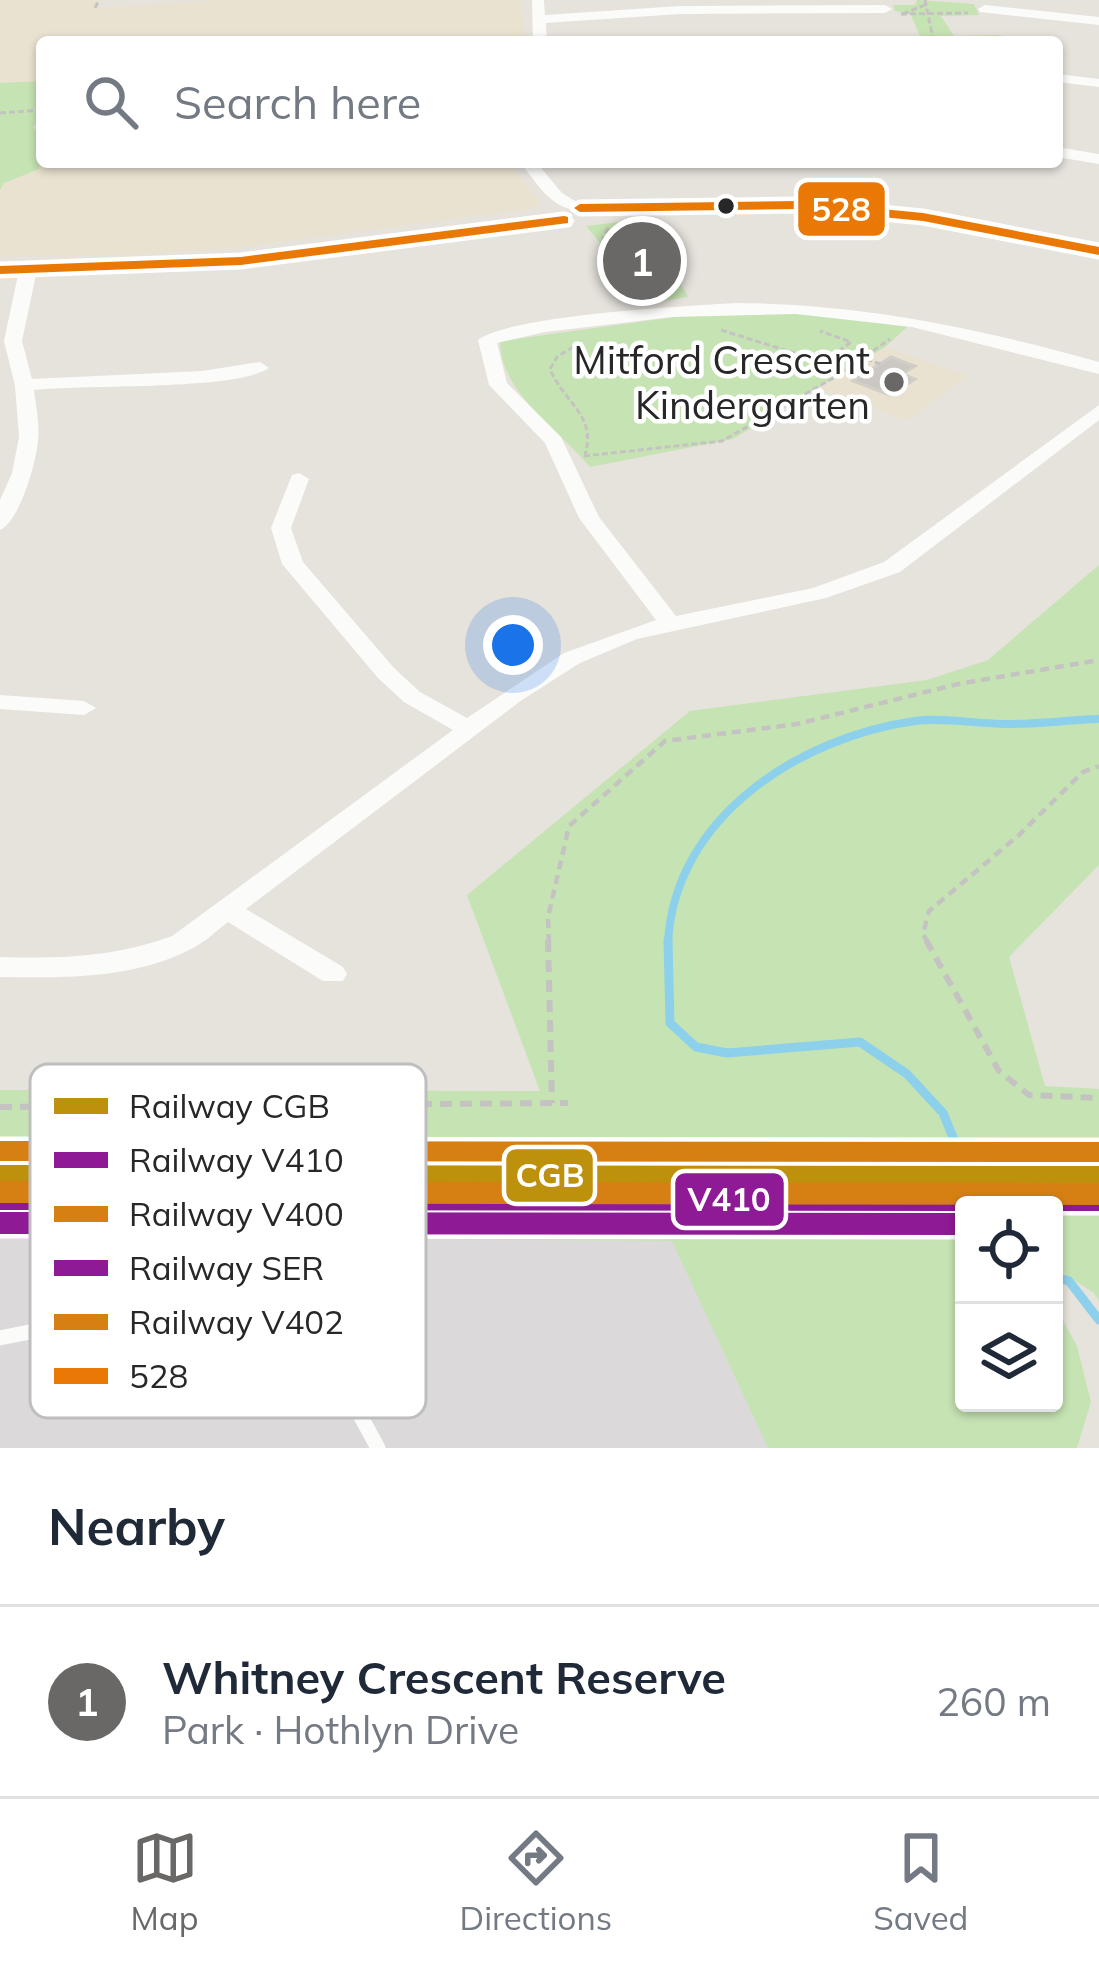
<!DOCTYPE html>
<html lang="en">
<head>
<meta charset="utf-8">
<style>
	:root { --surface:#fff; --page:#f2f2f3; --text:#1f2937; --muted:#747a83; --line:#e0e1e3; --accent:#6a6866 }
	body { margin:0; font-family:Mulish,sans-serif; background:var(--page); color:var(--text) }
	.controls { position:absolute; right:36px; bottom:36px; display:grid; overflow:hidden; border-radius:12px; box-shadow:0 3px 9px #0004 }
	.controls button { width:108px; height:108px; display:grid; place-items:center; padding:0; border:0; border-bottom:3px solid var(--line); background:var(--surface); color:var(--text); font:60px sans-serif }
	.you { position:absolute; left:513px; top:645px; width:42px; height:42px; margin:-30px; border:9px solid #fff; border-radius:50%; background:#1a73e8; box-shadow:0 0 0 18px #1a73e833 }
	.badge { display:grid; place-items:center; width:78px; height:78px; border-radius:50%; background:var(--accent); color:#fff; font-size:39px; font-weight:700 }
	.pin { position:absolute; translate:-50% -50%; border:6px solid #fff; box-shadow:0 3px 12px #0006 }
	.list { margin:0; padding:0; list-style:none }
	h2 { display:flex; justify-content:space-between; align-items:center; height:156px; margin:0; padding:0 48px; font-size:51px }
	h2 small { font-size:39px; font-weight:400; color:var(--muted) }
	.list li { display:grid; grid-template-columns:78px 1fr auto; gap:36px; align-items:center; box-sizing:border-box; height:192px; padding:0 48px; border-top:3px solid var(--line) }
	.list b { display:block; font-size:45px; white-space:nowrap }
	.list p { margin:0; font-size:39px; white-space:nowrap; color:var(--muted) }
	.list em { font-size:39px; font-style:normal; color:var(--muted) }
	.icon { flex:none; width:66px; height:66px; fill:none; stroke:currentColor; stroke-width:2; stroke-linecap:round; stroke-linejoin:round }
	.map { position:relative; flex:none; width:1099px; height:1448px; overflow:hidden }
	.search { position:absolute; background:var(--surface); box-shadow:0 3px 9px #0004; left:36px; right:36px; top:36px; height:132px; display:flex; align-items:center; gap:30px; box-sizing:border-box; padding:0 42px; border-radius:12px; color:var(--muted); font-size:45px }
	.sheet { height:348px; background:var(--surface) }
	nav { display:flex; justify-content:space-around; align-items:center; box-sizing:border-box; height:168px; border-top:3px solid var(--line); background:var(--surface); font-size:33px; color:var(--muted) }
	nav a { display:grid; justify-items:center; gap:6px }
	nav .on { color:var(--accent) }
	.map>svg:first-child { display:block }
</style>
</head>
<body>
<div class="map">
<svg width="1099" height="1448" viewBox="0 0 1099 1448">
	<rect width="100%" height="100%" fill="#e6e2dc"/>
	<polygon fill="#dcd9db" points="0,1237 673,1241 768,1448 0,1448"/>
	<g fill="#eae2d0">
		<polygon points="0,0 98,0 94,8 222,0 521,0 525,39 42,42 42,81 0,83"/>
		<polygon points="42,152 42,162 507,162 541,202 535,208 241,247 141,255 0,257 0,190 4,183 39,169"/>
		<polygon points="885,347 968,376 906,420 819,388"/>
	</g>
	<g fill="#c6e3b3">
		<polygon points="917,0 974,4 979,15 941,16 954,36 999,35 1032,42 876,42 885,36 920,36 911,15 895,11 893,5 915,5"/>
		<polygon points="42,81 42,113 33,128 42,136 39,169 4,183 0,190 0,83"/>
		<polygon points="644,219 688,297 649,303 586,226"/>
		<path d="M798 311 907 327 885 347 733 439 590 467C558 428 501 394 500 341L697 314Z"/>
		<polygon points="1099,565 1099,865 1009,957 1045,1086 1099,1089 1099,1153 0,1150 0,1090 540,1091 467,895 690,711 927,680 988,660"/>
		<polygon points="1099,1204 1099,1301 1094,1293 1054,1267 1054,1205 1007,1205"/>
		<polygon points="218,1207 899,1207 960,1214 964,1220 964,1403 1054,1403 1054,1304 1077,1346 1091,1402 1077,1448 768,1448 672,1241 0,1237 0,1232 215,1228"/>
	</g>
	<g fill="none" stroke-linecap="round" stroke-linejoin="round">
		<path stroke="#8cd0eb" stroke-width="8" d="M668 943C674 817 800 737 915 721 945 717 976 724 1007 724 1038 724 1068 720 1099 719"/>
		<g stroke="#8cd0eb" stroke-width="9">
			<polyline points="668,940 670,1023 696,1047 727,1053 860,1042 907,1074 943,1113 981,1205"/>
			<polyline points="1054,1276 1069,1281 1099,1320"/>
		</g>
	</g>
	<polygon fill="#cbc8c3" stroke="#d1cec8" stroke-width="3" points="891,357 915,366 902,374 915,379 890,395 853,381"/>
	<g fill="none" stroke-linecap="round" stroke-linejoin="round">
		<g stroke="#c4c3c2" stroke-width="3" stroke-dasharray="6 3" stroke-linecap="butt">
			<polyline points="925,0 933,39 942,42"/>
			<polyline points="95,8 99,0"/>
			<polyline points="901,14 968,13"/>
			<polyline points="903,14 927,4"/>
			<polyline points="970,42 983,42"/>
			<polyline points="0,113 42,110"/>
			<polyline points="608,228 603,238 649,296"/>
			<polyline points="721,330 823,362 851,342 820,331"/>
			<path d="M581 342 557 357 550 369C564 403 597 415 585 455"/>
			<polyline points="841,350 880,364"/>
			<polyline points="584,456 722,441 835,377 890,339"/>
		</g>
		<g stroke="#c4c3c2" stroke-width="4.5" stroke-dasharray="9 6" stroke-linecap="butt">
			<polyline points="549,943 548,917 569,826 665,741 797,724 958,684 1099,660"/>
			<polyline points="928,943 923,934 929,911 1019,835 1083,772 1099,766"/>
		</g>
		<g stroke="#c4c3c2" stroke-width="6" stroke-dasharray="12 8" stroke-linecap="butt">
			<polyline points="548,940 552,1103"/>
			<polyline points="926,940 999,1071 1029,1095 1099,1098"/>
			<polyline points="0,1107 568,1103"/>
		</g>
		<polyline stroke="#fbfbfa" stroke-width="15" points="0,1338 140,1310 253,1295 310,1323 378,1448"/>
		<g fill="#fbfbfa" fill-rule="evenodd">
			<polygon points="532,0 544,0 545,15 680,6 885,5 892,9 885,13 680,14 546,23 547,42 533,42"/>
			<polygon points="985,5 1099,17 1099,25 980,12 978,9"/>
			<polygon points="1057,74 1099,79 1099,87 1057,82"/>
			<polygon points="1057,147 1099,154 1099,164 1057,157"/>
			<path d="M520 162H536L562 193 580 204V210C552 211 536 182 520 162Z"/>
			<path d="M28 265 37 270 22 341 32 379 202 371 260 362 269 368C236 391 84 384 34 390 36 407 40 425 38 441 36 463 20 521 0 530V500L12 473 19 437 15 386 4 341 19 270Z"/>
			<path d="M736 303C862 304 978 328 1099 362V374L912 327 796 314 672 317 545 332 497 343 507 383 561 437 599 517 676 616 813 588 884 562 1099 405V420L900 572 826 598 637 639 580 663 522 700 246 909 343 967 347 974 343 981H323L228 922C216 931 203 944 189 950 133 979 62 978 0 977V957C59 959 116 957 172 936L453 730 404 702 378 678 282 564 271 528 292 475 299 473 309 479 291 528 303 562 394 668 420 692 467 718 564 653 656 620 579 518 545 443 489 385 478 340C512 315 685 306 736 303Z"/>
			<polygon points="0,695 84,701 96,708 84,715 0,709"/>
		</g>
		<g fill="#fbfbfa" fill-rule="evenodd">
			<polygon points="799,198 923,210 1099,244 1099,258 923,224 799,212 580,215 569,208 580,201"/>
			<polygon points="564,213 575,220 572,225 241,268 0,277 0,263 241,254"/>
		</g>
		<g stroke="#fff" stroke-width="9">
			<g id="bus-1">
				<polygon points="799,201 923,213 1099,247 1099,255 923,221 799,209 580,212 574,208 580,204"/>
				<polygon points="564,216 568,217 568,223 241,265 0,274 0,266 241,257"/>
			</g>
		</g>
		<use href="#bus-1" fill="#e97904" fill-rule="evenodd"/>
		<g stroke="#fff" stroke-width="9">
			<polygon id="rail-1" points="0,1165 1099,1166 1099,1186 0,1185"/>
		</g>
		<g stroke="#fff" stroke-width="9">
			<polygon id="rail-2" points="0,1188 1099,1189 1099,1211 1054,1211 1054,1205 964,1205 964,1211 0,1210"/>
		</g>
		<g stroke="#fff" stroke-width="9">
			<polygon id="rail-3" points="0,1141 1099,1142 1099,1162 0,1161"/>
		</g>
		<g stroke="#fff" stroke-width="9">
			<polygon id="rail-4" points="0,1212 964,1213 964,1235 0,1234"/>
		</g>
		<g stroke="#fff" stroke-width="9">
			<polygon id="rail-5" points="0,1181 1099,1183 1099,1205 0,1203"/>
		</g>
		<use href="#rail-1" fill="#be910c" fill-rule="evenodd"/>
		<use href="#rail-2" fill="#8f1a95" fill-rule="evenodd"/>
		<use href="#rail-3" fill="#d68013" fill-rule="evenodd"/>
		<use href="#rail-4" fill="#8f1a95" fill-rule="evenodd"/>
		<use href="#rail-5" fill="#d68013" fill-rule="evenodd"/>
	</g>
	<circle fill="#272727" stroke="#fff" stroke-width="4.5" cx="726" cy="206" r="10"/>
	<circle fill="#6a6866" stroke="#fff" stroke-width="4.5" cx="894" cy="382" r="12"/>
	<g text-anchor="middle" stroke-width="9" stroke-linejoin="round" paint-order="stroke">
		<g font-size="39" fill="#272727" stroke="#fff" text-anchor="end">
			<text x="870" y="374">Mitford Crescent<tspan x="870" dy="45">Kindergarten</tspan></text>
		</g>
	</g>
	<rect x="30" y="1064" width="396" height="354" rx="18" fill="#fff" stroke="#bebebe" stroke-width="3"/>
	<rect x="54" y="1098" width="54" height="16" fill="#be910c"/>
	<rect x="54" y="1152" width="54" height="16" fill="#8f1a95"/>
	<rect x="54" y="1206" width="54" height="16" fill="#d68013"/>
	<rect x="54" y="1260" width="54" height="16" fill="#8f1a95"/>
	<rect x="54" y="1314" width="54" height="16" fill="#d68013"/>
	<rect x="54" y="1368" width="54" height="16" fill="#e97904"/>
	<g font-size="33" fill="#272727">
		<text x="129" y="1118">Railway CGB</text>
		<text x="129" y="1172">Railway V410</text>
		<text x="129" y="1226">Railway V400</text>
		<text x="129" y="1280">Railway SER</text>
		<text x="129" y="1334">Railway V402</text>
		<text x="129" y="1388">528</text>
	</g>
	<g stroke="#fff" stroke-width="4.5">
		<rect x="796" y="180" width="91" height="58" rx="12" fill="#e97904"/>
		<rect x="504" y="1147" width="91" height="57" rx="12" fill="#be910c"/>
		<rect x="673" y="1171" width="113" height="57" rx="12" fill="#8f1a95"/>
	</g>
	<g font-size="33" text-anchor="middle" font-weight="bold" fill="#fff">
		<text x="841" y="221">528</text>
		<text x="550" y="1187">CGB</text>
		<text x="729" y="1211">V410</text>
	</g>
</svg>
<div class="controls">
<button><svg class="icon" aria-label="locate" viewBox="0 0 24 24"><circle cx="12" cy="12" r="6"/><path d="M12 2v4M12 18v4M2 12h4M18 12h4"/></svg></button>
<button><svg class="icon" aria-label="layers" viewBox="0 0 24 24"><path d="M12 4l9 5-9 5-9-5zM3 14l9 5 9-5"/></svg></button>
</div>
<div class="you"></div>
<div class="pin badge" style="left:642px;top:261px">1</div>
<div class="search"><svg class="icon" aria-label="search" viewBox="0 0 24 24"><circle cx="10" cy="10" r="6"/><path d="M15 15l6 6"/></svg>Search here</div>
</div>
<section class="sheet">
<h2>Nearby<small></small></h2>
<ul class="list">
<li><span class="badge">1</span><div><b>Whitney Crescent Reserve</b><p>Park · Hothlyn Drive</p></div><em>260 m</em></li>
</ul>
</section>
<nav>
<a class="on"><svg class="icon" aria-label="map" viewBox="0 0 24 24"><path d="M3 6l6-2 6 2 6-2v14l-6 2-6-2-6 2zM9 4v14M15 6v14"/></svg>Map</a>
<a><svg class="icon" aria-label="directions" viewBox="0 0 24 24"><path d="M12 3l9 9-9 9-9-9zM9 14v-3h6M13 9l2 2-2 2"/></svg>Directions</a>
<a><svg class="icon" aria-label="saved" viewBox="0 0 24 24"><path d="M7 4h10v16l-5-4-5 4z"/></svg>Saved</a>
</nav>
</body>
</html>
